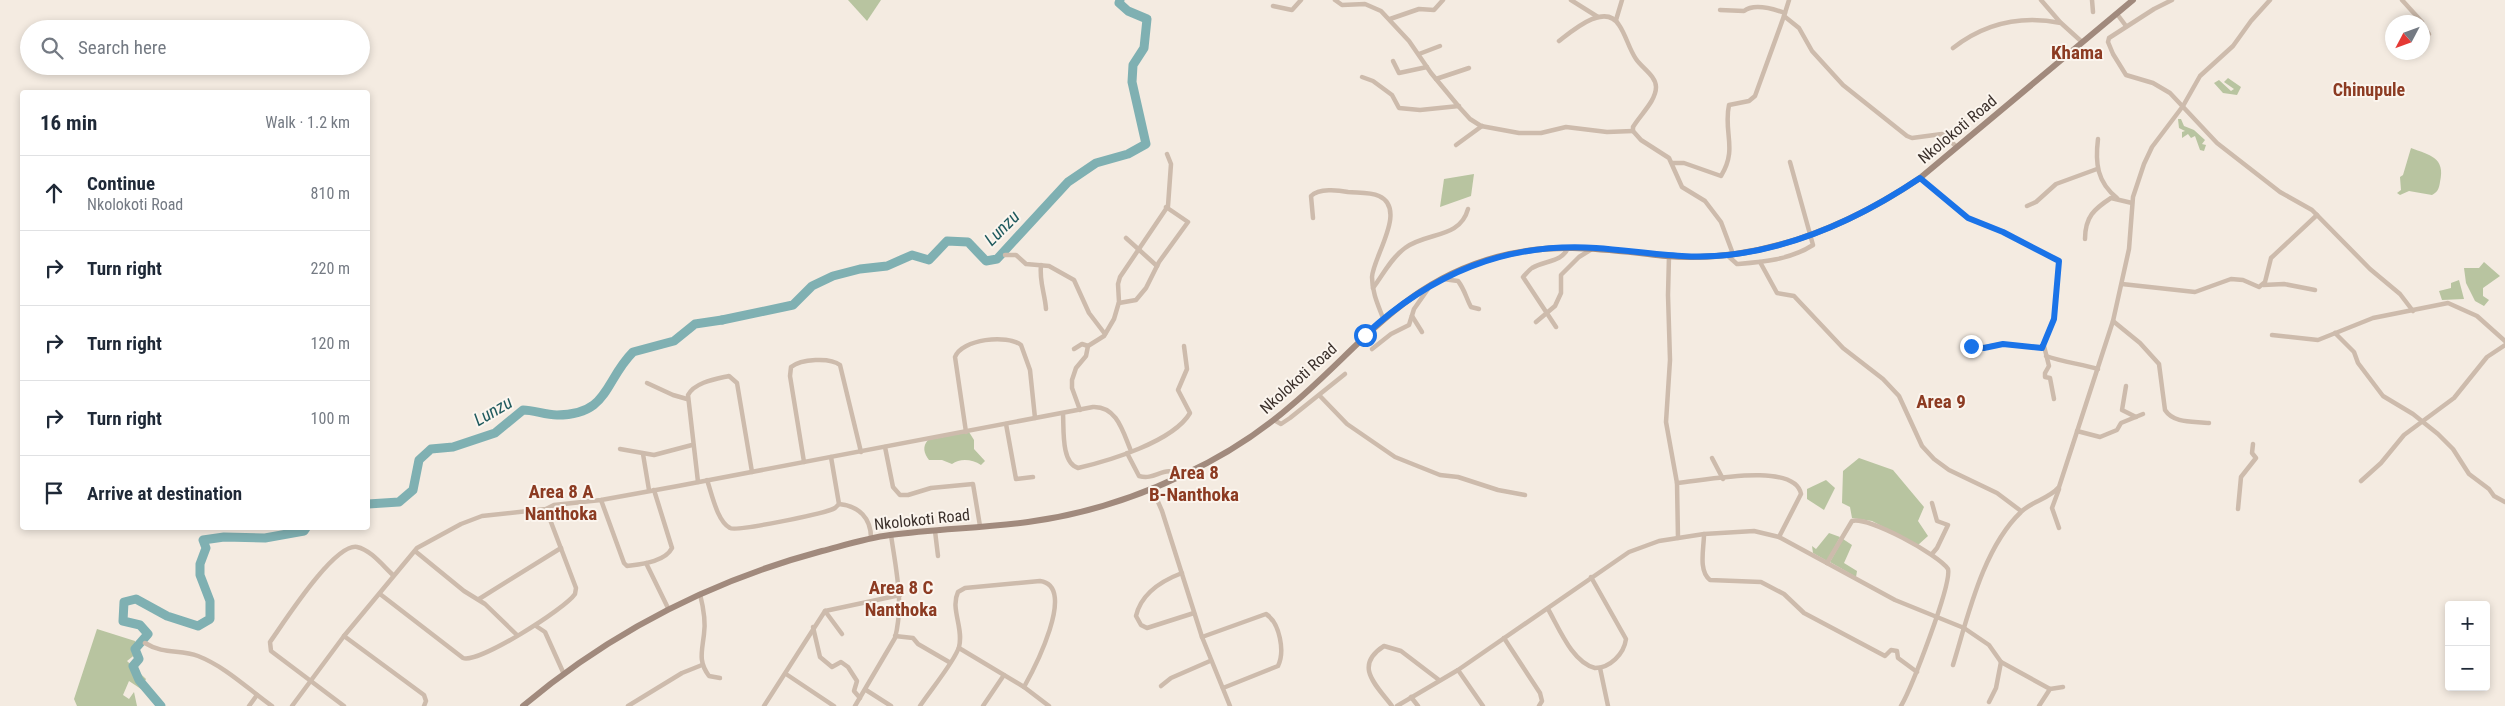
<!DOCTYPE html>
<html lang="en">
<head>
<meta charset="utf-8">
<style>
	:root { --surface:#fff; --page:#f2f2f3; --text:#1f2937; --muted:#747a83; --line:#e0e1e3 }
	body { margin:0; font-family:"Roboto Condensed",sans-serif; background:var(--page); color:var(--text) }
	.controls { position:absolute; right:15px; bottom:15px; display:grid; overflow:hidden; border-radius:5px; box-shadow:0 2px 8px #0003 }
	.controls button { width:45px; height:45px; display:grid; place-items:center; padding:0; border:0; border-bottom:1px solid var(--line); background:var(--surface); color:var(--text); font:25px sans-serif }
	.compass { position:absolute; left:2385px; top:15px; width:45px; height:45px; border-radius:50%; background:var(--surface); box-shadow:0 2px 8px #0003; rotate:229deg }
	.stop { position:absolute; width:15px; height:15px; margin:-11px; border:4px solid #1a73e8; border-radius:50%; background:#fff }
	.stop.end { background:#1a73e8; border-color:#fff; box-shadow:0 1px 5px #0008 }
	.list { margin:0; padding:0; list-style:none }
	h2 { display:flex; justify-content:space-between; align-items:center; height:65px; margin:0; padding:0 20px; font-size:21px }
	h2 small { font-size:16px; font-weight:400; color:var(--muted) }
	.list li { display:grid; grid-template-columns:32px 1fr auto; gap:15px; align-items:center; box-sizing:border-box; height:75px; padding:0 20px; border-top:1px solid var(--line) }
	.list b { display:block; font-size:19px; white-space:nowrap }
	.list p { margin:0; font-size:16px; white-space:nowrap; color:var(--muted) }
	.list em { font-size:16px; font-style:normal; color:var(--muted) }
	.icon { flex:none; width:28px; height:28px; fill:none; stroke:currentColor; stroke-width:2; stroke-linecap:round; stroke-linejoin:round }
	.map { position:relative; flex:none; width:2505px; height:706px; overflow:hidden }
	.search { position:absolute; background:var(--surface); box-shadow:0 2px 8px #0003; left:20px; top:20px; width:350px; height:55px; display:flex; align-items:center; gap:12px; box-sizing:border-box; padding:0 18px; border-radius:28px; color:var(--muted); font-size:19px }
	.panel { position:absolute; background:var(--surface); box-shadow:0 2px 8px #0003; left:20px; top:90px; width:350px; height:440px; border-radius:5px }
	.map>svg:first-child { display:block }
</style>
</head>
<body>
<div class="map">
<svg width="2505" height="706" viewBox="0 0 2505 706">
	<rect width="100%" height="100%" fill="#f4ebe1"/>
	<g fill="#b8c4a0">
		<polygon points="848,0 881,0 867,21"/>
		<polygon points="2228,78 2241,87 2237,95 2223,93 2214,83 2219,80 2231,91 2234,89 2224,82"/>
		<polygon points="2178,119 2181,119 2184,126 2194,130 2205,140 2202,144 2206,145 2204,151 2200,150 2195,136 2191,138 2188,134 2182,138 2182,132 2185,131 2179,128"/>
		<path d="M2411 148C2429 155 2446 157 2440 182 2439 188 2438 192 2432 195L2409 191 2400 195 2397 193 2401 190 2400 177 2403 175Z"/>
		<polygon points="1474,174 1471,196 1440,207 1444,179"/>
		<polygon points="2484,262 2500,276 2483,288 2483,296 2489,300 2484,306 2475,301 2466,283 2464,268 2479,268"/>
		<polygon points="2459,280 2464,299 2442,300 2439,291 2451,288 2451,283"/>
		<path d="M969 432 974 440V449L985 461 981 465C972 459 960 458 952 464L942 460H929C924 453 922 447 928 440Z"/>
		<polygon points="1859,458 1893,470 1924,507 1918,521 1928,536 1918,545 1872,521 1852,518 1850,507 1842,503 1843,471"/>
		<polygon points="1826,480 1835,488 1824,510 1807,499 1807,489"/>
		<polygon points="1829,533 1840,537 1827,561 1813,553 1812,546 1816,549"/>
		<polygon points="1843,539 1852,545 1844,563 1857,571 1856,577 1830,562"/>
		<polygon points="97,629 135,641 137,653 127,661 146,679 141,689 129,681 123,695 129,699 134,692 137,706 77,706 74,699"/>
	</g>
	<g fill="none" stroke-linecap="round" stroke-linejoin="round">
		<g stroke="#7fb0b2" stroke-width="9">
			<polyline points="722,320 793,305 812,286 833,276 860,269 887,266 912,255 929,260 947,241 968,242 986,261 997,259 1068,182 1096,163 1128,154 1146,144 1132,82 1133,65 1144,48 1147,19 1128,11 1119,3 1120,0"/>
			<path d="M368 504 399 502 413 490 419 460 431 449 453 447 495 433 523 410C534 410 545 415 557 415 609 415 604 381 633 352L674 341 695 324 722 320"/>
			<polyline points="161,706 139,680 133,666 139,659 135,649 148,634 140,625 123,621 124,602 136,599 167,616 198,626 210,619 210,601 200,575 200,564 206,548 203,540 224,537 265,538 304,531 306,528"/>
		</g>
		<g stroke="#cdbbac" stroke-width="4.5">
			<polyline points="1335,0 1342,5 1365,4 1381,11 1409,41 1431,73 1460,108 1470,119 1481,126 1519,133 1541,133 1566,127 1607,132 1633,131"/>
			<polyline points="1571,0 1598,17"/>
			<polyline points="1789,0 1784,16 1799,28 1812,51 1843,85 1907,136 1912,138 1942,134 1957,147"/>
			<polyline points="2041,0 2060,22"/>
			<polyline points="2092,0 2093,12"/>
			<polyline points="2172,0 2154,9 2109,38 2108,42 2113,54 2126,75 2153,83 2170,93 2217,143 2280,192 2312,210 2370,269 2400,294 2413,311"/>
			<polyline points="2402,0 2422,22"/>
			<polyline points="1273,6 1292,10 1301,0"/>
			<path d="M1720 10 1744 11C1754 3 1774 9 1785 13"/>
			<polyline points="2117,14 2126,26"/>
			<polyline points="1390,19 1419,9 1434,10 1443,0"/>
			<polyline points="1616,20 1622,0"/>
			<polyline points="2422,24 2429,34"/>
			<path d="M1559 41C1572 31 1605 2 1619 25 1626 35 1629 49 1636 59 1642 68 1656 76 1656 87 1656 101 1640 115 1633 127V131L1641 140 1669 158 1682 187 1705 201 1721 222 1733 254"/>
			<path d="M1953 48C1984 24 2021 15 2061 23L2082 42"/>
			<polyline points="1419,54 1440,46"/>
			<polyline points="1393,61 1399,73 1427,67"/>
			<polyline points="1362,77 1373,81 1392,95 1399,108 1420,110 1459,106"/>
			<polyline points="1436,79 1469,68"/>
			<path d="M2098 139C2095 163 2097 182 2117 198"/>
			<polyline points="1456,145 1482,126"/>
			<path d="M1672 163H1684L1721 176C1738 149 1723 132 1729 105L1749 101 1755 96 1784 16"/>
			<polyline points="1920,178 1968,218 2003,232 2059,261 2054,319 2042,348 2003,344 1979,348 1965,343"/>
			<polyline points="2027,206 2036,202 2056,184 2097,169"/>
			<path d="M1313 218 1311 196C1319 188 1338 190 1348 192 1358 193 1370 192 1379 196 1408 209 1373 257 1372 277 1372 292 1378 305 1383 318"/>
			<polyline points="1126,238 1157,266"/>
			<path d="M2085 239C2085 217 2094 209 2111 198L2132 203"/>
			<polyline points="1005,255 1016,255 1026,264 1049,266 1074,280 1089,313 1105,334"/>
			<path d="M1727 255 1737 264C1762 262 1790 260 1813 245L1790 162"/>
			<polyline points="1669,256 1668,295 1670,360 1666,422 1677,483 1678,538"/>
			<polyline points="1760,262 1777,293 1794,296 1843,348 1883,379 1899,396 1922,446 1934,459 1949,470 1997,493 2021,511"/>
			<path d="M1041 265C1039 281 1045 294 1046 309"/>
			<path d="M1443 279 1458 281C1465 290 1466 298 1471 307L1479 309"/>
			<polyline points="2122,284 2195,292 2231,279 2243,280 2259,287 2265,282 2271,258 2317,215"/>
			<polyline points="2263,285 2284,284 2315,290"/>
			<path d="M1373 288C1383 275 1391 258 1405 248 1426 232 1460 239 1468 209"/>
			<polyline points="1119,303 1136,300 1146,288 1159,262 1188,222 1166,207"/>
			<polyline points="1412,316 1422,332"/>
			<path d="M2113 321 2140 343 2159 364 2165 410C2174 424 2194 421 2209 423"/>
			<polyline points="1536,322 1555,306 1561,293 1561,275 1579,257 1592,249"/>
			<path d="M1556 327 1523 277C1526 274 1529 270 1532 268 1545 260 1561 263 1568 248"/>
			<polyline points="2335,333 2354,352 2358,363 2383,396 2413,414 2438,434 2453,449 2469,474 2489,489 2494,496 2505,502"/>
			<polyline points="2272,335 2318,340 2373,318 2448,303 2477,316 2505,341"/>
			<polyline points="2044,346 2049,366 2045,373 2045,377 2050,378 2054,399"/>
			<polyline points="1074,349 1082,344 1088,346"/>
			<polyline points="1372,349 1391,334 1409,325 1414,309 1428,289"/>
			<path d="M2046 356C2063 362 2081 364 2098 369"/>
			<polyline points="647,383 673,395 687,399"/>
			<polyline points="2126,386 2122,410 2136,417"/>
			<polyline points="1320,396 1347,424 1395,457 1440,475 1458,477 1498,490 1525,495"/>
			<polyline points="1080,410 1072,388 1072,380 1076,368 1086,356 1088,346 1104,336 1114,319 1119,302 1118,284 1120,277 1168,206 1171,164 1167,154"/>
			<path d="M1063 414C1064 429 1061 463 1078 468 1108 461 1173 442 1190 413L1178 390 1187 369 1184 346"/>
			<polyline points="1274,420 1281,424 1290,418 1345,374"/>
			<polyline points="1006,424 1016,479 1033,477"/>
			<polyline points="2077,431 2100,437 2117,430 2121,423 2143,414"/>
			<path d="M966 432 955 357C962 339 1007 334 1021 345L1030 370 1035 418"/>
			<polyline points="885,447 893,487 900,495 908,495 931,488 973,484 980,526"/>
			<polyline points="620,449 654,455 692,445"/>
			<path d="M1127 453 1139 476C1157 481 1162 464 1184 475"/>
			<polyline points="643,454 649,490"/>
			<polyline points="1712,458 1723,479"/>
			<path d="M804 462 790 376 791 367C801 359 830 357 840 365L861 452"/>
			<path d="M707 480C712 494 717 521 730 528 736 532 827 513 835 508L839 504 831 457"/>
			<polyline points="2361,481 2381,463 2404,435 2454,398 2487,357 2505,345"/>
			<path d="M698 482 688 395C695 382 716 379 729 376L737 383 752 472"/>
			<path d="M1677 483C1702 481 1795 461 1801 494L1779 537"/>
			<polyline points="1152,488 1162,511 1202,637 1230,706"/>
			<polyline points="2059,489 2052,508 2059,528"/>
			<path d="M601 500 624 563 627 566C641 564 665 562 672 548L654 490"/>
			<path d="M839 504C859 506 871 518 871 538"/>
			<polyline points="2238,509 2241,477 2256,458 2252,453 2253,444"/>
			<polyline points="935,531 938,556"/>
			<path d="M1704 534C1704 548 1698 571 1710 580L1761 582 1784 594 1804 613 1885 656 1891 650 1897 651 1898 658 1917 672"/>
			<polyline points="415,551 464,591 485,604 517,635"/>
			<polyline points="1932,554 1937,548 1948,525 1937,521 1932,503"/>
			<polyline points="646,563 668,608"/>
			<path d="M1827 563 1852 521C1868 516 1939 555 1948 569 1952 584 1911 689 1901 706"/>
			<path d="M1182 573C1161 581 1141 594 1136 616L1141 625 1147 628 1194 613"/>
			<path d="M380 594 463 658C478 664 565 609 575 594L576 588 546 509"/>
			<path d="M700 594C703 606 706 621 704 634 702 652 698 661 709 676L720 678"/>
			<polyline points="479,599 561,548"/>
			<path d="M1548 609C1559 628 1572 662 1595 668 1610 668 1624 654 1626 639L1591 577"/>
			<polyline points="825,611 842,634"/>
			<polyline points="536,626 545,632 563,672"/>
			<polyline points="813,627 820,657 832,667 841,662 848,667 857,681 854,691 860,698"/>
			<polyline points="344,636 424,695 426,701 424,706"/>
			<polyline points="895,636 913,638 918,644 949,662"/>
			<path d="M1202 637 1266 614C1280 623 1285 652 1278 666L1223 688"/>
			<polyline points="1504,638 1540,693 1542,701 1539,706"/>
			<path d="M145 643C164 655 180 649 198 656 226 667 248 689 272 706"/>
			<polyline points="959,648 1024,687 1049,706"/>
			<polyline points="2001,662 2050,689"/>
			<path d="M1953 665C1968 616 1983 548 2021 512 2032 501 2049 499 2059 487L2113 321 2129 249 2133 197 2144 164 2152 147 2183 106 2200 76 2233 46 2251 21 2270 0"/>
			<polyline points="1600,668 1608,706"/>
			<polyline points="1458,670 1483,706"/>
			<polyline points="786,674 834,706"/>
			<polyline points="1161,686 1171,678 1210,661"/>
			<polyline points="866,690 891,706"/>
			<polyline points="1411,697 1418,706"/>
			<polyline points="249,706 257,695"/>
			<path d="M292 706 344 636 417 548 461 524 482 516 546 509 554 505 601 500 678 486 1093 407C1117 406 1123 432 1131 451"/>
			<path d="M344 706 271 651 270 642C283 624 334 543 357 547 371 550 383 566 393 575"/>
			<polyline points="628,706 682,673 702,665"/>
			<polyline points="764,706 825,611 900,595"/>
			<path d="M855 706 895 638C904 603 896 570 891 535"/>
			<path d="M920 706C929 692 955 661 959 647 964 628 950 609 958 592L965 588 1040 581C1078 586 1033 671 1024 687"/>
			<polyline points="983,706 1004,675"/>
			<path d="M1392 706C1376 685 1353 666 1384 646L1401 651 1439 680"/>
			<polyline points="1397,706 1458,670 1629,552 1659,541 1704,534 1754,531 1779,537 1895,600 1964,628 1989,645 2001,662 1996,688 1989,702"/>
			<polyline points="2039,706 2050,689 2063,687"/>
		</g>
		<path stroke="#a18a7d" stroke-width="6" d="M523 706C612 631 710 581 822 551 845 545 867 538 890 535 936 529 983 528 1028 522 1081 515 1135 498 1183 475 1222 457 1261 432 1293 404 1362 345 1404 282 1497 257 1554 241 1610 250 1666 256 1757 264 1846 228 1920 178L2133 0"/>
	</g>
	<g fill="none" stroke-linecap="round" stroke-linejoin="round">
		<path stroke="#1a73e8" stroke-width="6" d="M1365 335C1431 274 1505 242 1596 248 1640 251 1684 260 1728 255 1798 247 1862 217 1920 178L1968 218 2003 232 2059 261 2054 319 2042 348 2003 344 1984 348 1971 346"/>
	</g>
	<g text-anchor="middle" stroke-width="4" stroke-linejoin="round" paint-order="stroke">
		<g font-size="16" fill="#3b302b" stroke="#fbf5ee">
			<text transform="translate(1957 129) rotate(-40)" y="6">Nkolokoti Road</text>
			<text transform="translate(1298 378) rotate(-42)" y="6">Nkolokoti Road</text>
			<text transform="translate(922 519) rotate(-6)" y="6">Nkolokoti Road</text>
		</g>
		<g font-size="18" font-weight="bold" fill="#8c3b22" stroke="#fbf5ee">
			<text x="2369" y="96">Chinupule</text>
		</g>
		<g font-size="18" font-style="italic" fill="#1f5a5e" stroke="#fbf5ee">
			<text transform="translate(1002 228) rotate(-45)" y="6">Lunzu</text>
			<text transform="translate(493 411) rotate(-30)" y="6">Lunzu</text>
		</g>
		<g font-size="19" font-weight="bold" fill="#8c3b22" stroke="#fbf5ee">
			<text x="2077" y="59">Khama</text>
			<text x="1941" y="408">Area 9</text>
			<text x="1194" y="479">Area 8<tspan x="1194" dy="22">B-Nanthoka</tspan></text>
			<text x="561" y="498">Area 8 A<tspan x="561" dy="22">Nanthoka</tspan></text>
			<text x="901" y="594">Area 8 C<tspan x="901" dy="22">Nanthoka</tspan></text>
		</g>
	</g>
</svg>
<div class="controls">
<button>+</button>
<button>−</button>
</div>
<svg class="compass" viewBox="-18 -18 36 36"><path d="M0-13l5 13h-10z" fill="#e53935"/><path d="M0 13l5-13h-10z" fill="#747a83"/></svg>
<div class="stop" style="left:1365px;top:335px"></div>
<div class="stop end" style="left:1971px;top:346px"></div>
<div class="search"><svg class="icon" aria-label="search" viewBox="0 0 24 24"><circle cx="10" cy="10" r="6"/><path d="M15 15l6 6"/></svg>Search here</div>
<section class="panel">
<h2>16 min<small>Walk · 1.2 km</small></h2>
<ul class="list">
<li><svg class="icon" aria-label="ahead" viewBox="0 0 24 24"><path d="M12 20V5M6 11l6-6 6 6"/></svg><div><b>Continue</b><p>Nkolokoti Road</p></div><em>810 m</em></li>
<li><svg class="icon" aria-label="right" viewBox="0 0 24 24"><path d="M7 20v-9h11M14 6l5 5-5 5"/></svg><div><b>Turn right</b></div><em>220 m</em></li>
<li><svg class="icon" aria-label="right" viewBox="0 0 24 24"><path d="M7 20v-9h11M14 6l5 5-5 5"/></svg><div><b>Turn right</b></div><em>120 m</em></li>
<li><svg class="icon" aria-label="right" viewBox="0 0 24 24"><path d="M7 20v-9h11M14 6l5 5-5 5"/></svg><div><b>Turn right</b></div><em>100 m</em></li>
<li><svg class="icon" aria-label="arrive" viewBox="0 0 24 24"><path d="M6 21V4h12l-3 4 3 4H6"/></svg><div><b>Arrive at destination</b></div></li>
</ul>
</section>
</div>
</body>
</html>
